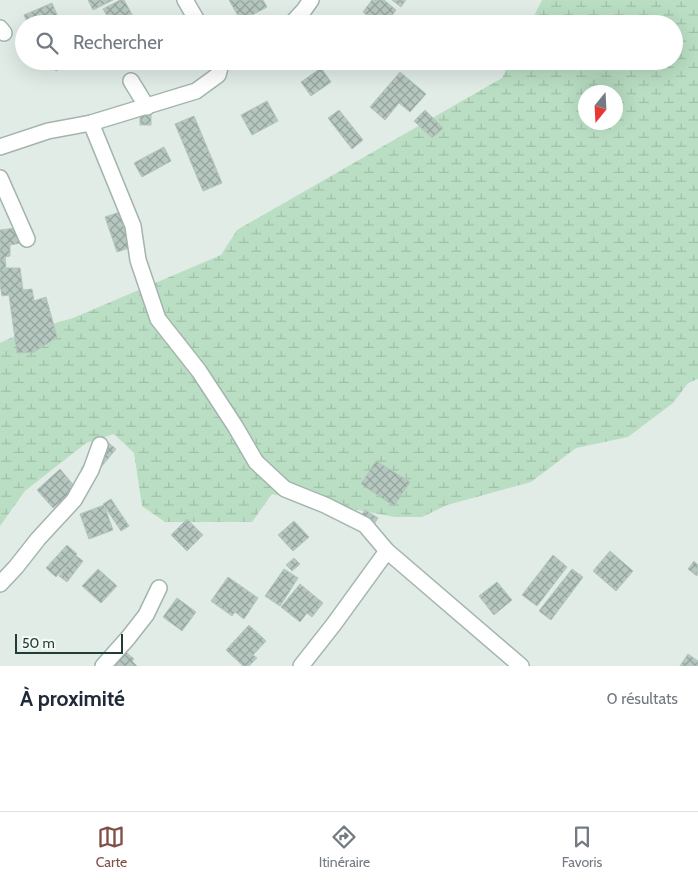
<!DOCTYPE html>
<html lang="fr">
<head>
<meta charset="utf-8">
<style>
	:root { --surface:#fff; --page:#f6f6f7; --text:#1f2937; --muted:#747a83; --line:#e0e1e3; --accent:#804e44 }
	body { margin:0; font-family:Cabin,sans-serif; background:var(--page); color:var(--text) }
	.compass { position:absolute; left:578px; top:85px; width:45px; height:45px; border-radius:50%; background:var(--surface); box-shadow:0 5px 20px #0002; rotate:198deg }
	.scale { position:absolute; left:15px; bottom:12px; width:108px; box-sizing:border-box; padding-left:5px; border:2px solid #213e36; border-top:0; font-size:14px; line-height:18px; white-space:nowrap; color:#213e36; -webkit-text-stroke:4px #f2f9f5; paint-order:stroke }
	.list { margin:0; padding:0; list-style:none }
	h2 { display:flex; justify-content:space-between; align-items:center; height:65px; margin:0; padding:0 20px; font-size:21px }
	h2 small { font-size:16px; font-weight:400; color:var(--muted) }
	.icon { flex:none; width:28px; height:28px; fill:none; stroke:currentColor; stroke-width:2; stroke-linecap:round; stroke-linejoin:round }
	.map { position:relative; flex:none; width:698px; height:666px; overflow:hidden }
	.search { position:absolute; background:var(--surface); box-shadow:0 5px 20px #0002; left:15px; right:15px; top:15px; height:55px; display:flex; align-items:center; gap:12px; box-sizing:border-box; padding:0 18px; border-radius:28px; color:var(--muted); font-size:19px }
	.sheet { height:145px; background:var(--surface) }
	nav { display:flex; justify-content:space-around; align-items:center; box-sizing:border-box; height:70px; border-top:1px solid var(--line); background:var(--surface); font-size:14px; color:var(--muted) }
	nav a { display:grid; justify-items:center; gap:2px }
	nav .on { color:var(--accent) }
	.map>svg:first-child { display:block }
</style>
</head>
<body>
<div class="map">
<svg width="698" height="666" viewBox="0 0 698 666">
	<defs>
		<pattern id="wetland-marsh" width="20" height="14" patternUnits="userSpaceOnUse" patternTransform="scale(1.25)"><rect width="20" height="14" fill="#b9dec3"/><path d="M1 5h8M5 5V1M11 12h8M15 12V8" fill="none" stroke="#9fc0a8"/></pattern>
		<pattern id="building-cross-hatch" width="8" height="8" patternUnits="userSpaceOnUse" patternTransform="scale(1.25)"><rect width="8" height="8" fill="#b6c7c0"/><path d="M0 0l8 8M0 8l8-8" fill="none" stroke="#94a39d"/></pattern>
	</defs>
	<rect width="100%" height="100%" fill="#e1ece7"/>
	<path fill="url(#wetland-marsh)" fill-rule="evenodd" d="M542 0H698V379L688 383 673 403 628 437 576 448 531 482 447 505 422 517H395L272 494 252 522H165L142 506 134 453 114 434 86 443 25 491 0 526V343L21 333 73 318 221 255 237 230 502 78 511 61H674V24H530ZM586 92H616V122H586Z"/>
	<g fill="url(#building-cross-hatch)" stroke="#b3c6be">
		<polygon points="88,0 113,0 93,10"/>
		<polygon points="120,0 124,0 134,18 123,24 112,24 103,9"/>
		<polygon points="229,0 263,0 267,7 241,21"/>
		<polygon points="372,0 384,0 396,10 386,24 378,24 363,12"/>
		<polygon points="392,0 406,0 401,7"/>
		<polygon points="52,3 61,24 28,24 24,15"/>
		<polygon points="49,61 69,61 56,71"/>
		<polygon points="321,68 331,82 311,96 301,82"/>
		<polygon points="400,72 426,94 410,112 399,103 385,120 370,107"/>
		<polygon points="267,101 278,121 252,135 241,115"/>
		<rect x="140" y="107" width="11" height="18"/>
		<polygon points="339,110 363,140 352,149 328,118"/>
		<polygon points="425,110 443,128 432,138 414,121"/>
		<polygon points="194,116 222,183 203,191 175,124"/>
		<polygon points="164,147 171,161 142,177 134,163"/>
		<polygon points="129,209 141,244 117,252 105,217"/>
		<polygon points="16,228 21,243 10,245 10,256 5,257 6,268 20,268 23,290 32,289 34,301 46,297 57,337 34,352 17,353 9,295 2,296 0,284 0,230"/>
		<polygon points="105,440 116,449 92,478 81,469"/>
		<polygon points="376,461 410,482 394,506 361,484"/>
		<polygon points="60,469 76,488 53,508 37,490"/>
		<polygon points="111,499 129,526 121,531 103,504"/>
		<polygon points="104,505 113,530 89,539 80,514"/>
		<polygon points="365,510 378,518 367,535 354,526"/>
		<polygon points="187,519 203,535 187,551 171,535"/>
		<polygon points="294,521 309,537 293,551 278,535"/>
		<polygon points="67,545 77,554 56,577 46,568"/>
		<polygon points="610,551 633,571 616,591 593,571"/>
		<polygon points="75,555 83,561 67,582 59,576"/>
		<polygon points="553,555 567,567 537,606 522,595"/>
		<polygon points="294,558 300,564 292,571 286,565"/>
		<polygon points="694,561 698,565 697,576 688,569"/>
		<polygon points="98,569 117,586 101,603 82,586"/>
		<polygon points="284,569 298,578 280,606 265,596"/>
		<polygon points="572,569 583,577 551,620 539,611"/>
		<polygon points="228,577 258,598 244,619 235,612 232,616 211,601"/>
		<polygon points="497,582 512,600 494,615 479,596"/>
		<polygon points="300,584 323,603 312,617 307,613 300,622 281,607"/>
		<polygon points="177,598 196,612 182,631 163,617"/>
		<polygon points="249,625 266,641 253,655 257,658 249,666 243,666 226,650"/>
		<polygon points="120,647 134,659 132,661 137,666 104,666"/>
		<polygon points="688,654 698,661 698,666 680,666"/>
	</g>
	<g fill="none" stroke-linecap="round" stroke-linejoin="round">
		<g stroke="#a4b4ae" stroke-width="18">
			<g id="minor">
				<polyline points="185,0 199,24"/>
				<polyline points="291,24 304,10 311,0"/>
				<polyline points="0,28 4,33"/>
				<polyline points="131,81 147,107"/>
				<polyline points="91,123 133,226 138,260 158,319 199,371 235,426 256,462 285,489 325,505 365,525 387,551 521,666"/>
				<polyline points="0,147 48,131 91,123 196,91 218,75 221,64 220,61"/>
				<polyline points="0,178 27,239"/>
				<polyline points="0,584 16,567 38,539 74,500 91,470 100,445"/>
				<polyline points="103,666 128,638 146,615 159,588"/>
				<polyline points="301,666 334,624 387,551"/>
			</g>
		</g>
		<use href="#minor" stroke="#fff" stroke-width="15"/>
	</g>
</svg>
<svg class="compass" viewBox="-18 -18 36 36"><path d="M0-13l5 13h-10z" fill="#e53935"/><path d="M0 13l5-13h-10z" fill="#747a83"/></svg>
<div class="scale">50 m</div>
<div class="search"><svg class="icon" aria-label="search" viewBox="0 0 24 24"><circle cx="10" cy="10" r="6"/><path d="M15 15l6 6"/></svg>Rechercher</div>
</div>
<section class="sheet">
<h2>À proximité<small>0 résultats</small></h2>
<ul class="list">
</ul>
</section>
<nav>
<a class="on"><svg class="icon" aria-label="map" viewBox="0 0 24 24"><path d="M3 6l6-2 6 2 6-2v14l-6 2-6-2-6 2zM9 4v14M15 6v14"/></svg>Carte</a>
<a><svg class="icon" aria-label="directions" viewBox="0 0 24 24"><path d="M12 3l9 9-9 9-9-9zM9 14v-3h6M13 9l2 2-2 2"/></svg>Itinéraire</a>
<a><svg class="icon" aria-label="saved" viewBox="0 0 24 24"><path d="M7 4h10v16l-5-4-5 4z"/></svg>Favoris</a>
</nav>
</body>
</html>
